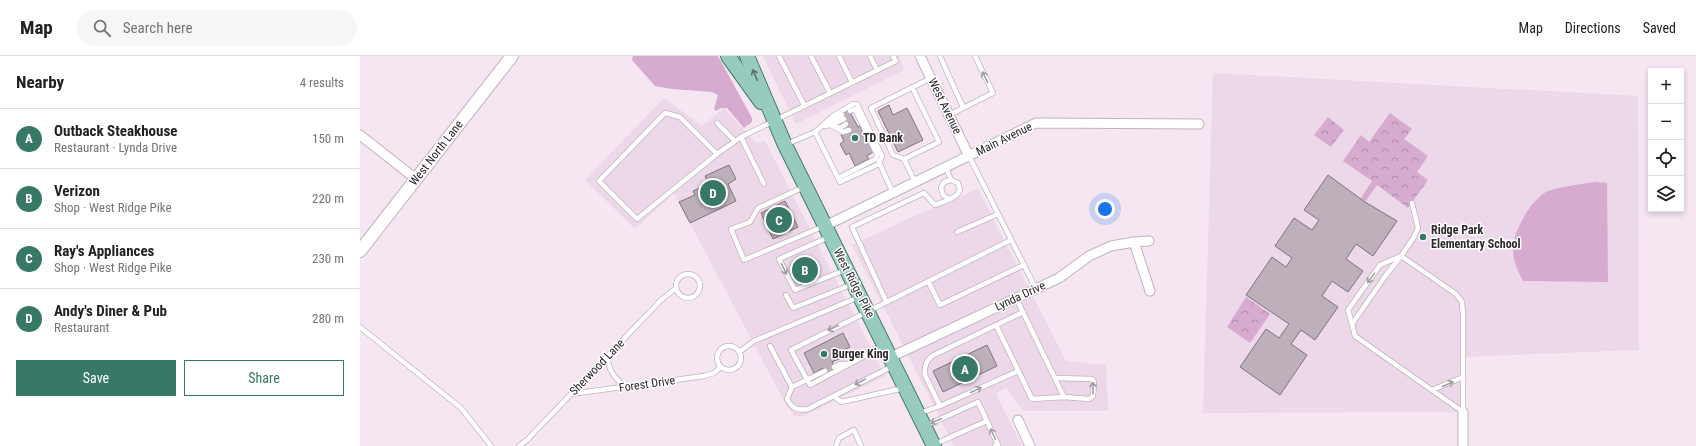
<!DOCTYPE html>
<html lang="en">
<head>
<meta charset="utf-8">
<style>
	:root { --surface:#fff; --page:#f6f6f6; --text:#202124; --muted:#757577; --line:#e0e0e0; --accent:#377867 }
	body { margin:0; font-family:"Roboto Condensed",sans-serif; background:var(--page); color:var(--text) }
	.controls { position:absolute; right:12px; top:12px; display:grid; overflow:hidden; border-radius:0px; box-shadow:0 2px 6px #0003 }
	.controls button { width:36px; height:36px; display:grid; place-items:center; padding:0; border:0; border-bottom:1px solid var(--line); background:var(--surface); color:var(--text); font:20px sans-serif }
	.you { position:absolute; left:745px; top:153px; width:14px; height:14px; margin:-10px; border:3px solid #fff; border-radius:50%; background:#1a73e8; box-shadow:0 0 0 6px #1a73e833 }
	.badge { display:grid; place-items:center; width:26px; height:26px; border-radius:50%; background:var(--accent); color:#fff; font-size:13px; font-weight:700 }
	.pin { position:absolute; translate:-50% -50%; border:2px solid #fff; box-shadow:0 1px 4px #0006 }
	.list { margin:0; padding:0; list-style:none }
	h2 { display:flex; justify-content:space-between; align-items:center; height:52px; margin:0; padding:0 16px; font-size:17px }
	h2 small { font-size:13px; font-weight:400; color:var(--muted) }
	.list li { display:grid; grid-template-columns:26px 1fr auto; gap:12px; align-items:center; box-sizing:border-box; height:60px; padding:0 16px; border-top:1px solid var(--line) }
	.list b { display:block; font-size:15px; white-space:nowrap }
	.list p { margin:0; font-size:13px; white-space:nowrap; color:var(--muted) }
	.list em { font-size:13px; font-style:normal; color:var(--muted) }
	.actions { display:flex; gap:8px; padding:12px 16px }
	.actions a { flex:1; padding:9px 0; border:1px solid var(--accent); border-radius:0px; text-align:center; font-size:14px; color:var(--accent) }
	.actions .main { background:var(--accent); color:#fff }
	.icon { flex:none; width:22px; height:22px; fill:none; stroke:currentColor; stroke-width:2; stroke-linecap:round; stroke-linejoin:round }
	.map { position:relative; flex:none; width:1336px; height:390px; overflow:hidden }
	header { display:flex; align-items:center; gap:24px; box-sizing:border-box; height:56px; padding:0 20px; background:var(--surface); border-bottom:1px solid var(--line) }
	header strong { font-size:19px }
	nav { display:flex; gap:22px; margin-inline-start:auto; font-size:14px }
	.search { width:280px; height:36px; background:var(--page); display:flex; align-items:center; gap:10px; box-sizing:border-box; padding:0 14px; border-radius:22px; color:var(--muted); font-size:15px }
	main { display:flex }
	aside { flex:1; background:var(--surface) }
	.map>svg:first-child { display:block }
</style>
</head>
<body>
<header>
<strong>Map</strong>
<div class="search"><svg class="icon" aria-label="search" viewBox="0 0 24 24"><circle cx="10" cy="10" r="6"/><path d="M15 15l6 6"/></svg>Search here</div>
<nav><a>Map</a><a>Directions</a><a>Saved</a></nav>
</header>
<main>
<aside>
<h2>Nearby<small>4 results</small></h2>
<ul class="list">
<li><span class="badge">A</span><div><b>Outback Steakhouse</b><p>Restaurant · Lynda Drive</p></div><em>150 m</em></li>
<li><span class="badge">B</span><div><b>Verizon</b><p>Shop · West Ridge Pike</p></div><em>220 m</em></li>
<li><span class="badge">C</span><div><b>Ray's Appliances</b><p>Shop · West Ridge Pike</p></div><em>230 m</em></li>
<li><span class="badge">D</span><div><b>Andy's Diner &amp; Pub</b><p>Restaurant</p></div><em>280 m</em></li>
</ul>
<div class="actions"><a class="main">Save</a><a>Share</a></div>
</aside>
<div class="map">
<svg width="1336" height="390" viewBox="0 0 1336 390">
	<defs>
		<pattern id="park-crowns" width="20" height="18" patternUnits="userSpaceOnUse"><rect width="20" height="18" fill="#d7aad0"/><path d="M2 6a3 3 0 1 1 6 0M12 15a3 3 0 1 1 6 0" fill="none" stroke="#af8aa9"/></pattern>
	</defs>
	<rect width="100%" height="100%" fill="#f5e6f2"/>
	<g fill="#ecd8e9">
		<polygon points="403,0 539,0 544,14 436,68"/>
		<polygon points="853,17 1278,40 1279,294 1103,301 1103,356 843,357"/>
		<polygon points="304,42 342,70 364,52 396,87 405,85 525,320 444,360 434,360 424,345 314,137 275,173 225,124"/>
		<polygon points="618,133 706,305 746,309 748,355 663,355 646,331 636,338 662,390 594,390 492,189 561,157"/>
	</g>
	<g fill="#d7aad0">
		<polygon points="273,0 358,0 392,62 392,66 384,72 367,52 361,52 356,55 354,53 358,39 352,36 312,33 295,30 272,4"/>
		<path d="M1235 126 1247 127 1248 226 1163 225C1158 215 1153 205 1153 193 1152 177 1171 144 1186 136 1196 131 1223 128 1235 126Z"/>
	</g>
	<g fill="url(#park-crowns)">
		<polygon points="1030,57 1052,73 1044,83 1068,100 1057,116 1068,124 1048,152 1017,129 1005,146 1001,142 1012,125 983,105 1001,79 1009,86"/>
		<polygon points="968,61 984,74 971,91 954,79"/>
		<polygon points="886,241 910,258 890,287 867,271"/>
	</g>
	<g fill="#beb0bb" stroke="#80737e">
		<polygon points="529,49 533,59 547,52 563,84 538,96 518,55"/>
		<polygon points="489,54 498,71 500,70 513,96 507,100 509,103 495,110 489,97 486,99 480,88 484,85 481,79 490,75 481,58"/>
		<polygon points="369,109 376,123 368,128 376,145 330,167 319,146 335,139 333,135 349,128 345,120"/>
		<polygon points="968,119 1005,146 1037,165 1013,200 996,188 986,203 1003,215 988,236 972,225 962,240 978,251 955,284 941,274 931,288 947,299 920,339 880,311 906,273 919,282 929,268 886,239 912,201 926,211 932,202 915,190 934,162 952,174 959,164 944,154"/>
		<polygon points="425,145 438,171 413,183 401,157"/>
		<polygon points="450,201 458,218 441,227 432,210"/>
		<polygon points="483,277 490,291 482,295 485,300 472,306 475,313 466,318 463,312 454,317 444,297"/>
		<polygon points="627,289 637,310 583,336 573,315"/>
	</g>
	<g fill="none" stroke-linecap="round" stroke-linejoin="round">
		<g stroke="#c0b2be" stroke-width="6">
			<g id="service">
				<polyline points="419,0 444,49"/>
				<polyline points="451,0 470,37"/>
				<polyline points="479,0 492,26"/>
				<polyline points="510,0 517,14"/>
				<polyline points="580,0 603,51"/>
				<polyline points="589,59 633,37 615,0"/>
				<polyline points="469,66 482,59"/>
				<polyline points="357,67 375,85"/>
				<polyline points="471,69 483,76 489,74"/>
				<polyline points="463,70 471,69 484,63"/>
				<polyline points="475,70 480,72 486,68"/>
				<polyline points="381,81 404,128"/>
				<polyline points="427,88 455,76 480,126 519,108 522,100 497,48 493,48 473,60 455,76"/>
				<polyline points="357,98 320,61 305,57 239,125 277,163 357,98 381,81 536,5 533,0"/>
				<polyline points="609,100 676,233"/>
				<polyline points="544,103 579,86 552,31"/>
				<polyline points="519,106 533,137"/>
				<polyline points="586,112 591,124"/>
				<polyline points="478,122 516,103 517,99 495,53 490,55"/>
				<polyline points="555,126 544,103 533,99 511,52 571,22"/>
				<polyline points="444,131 398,152 390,166 371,173 384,204 464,170"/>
				<polyline points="597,176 638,158"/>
				<polyline points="469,181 419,203 435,234 485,214"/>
				<polygon points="1041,200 1096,238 1102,246 1103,260 1103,356 995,280 992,268 1026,219"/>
				<circle cx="328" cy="230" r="12"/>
				<polyline points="568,225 580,249 664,209"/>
				<polyline points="426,239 433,252 493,228"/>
				<polyline points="656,242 704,341"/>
				<path d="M526 245 492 171 564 137 575 149C584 145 596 143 600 134L598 127 591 124 584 126 581 132 583 139 589 143"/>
				<polyline points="992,268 988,254 1020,209 1041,200 1054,181 1058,172 1052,147"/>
				<polyline points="636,269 672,343 704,341 729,343 733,340 734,326 732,323 695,322"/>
				<polyline points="0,271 101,352 131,390"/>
				<polyline points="410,290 432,331"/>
				<polyline points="523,290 450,329 431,294 651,184"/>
				<circle cx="369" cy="302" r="12"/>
				<polyline points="379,296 394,285 499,241"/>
				<path d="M247 299C248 314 254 321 265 331"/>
				<polyline points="474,311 480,308 488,308"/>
				<path d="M465 315 432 331 427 343C432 352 437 355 448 353L533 310"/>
				<polyline points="1072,334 1103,321"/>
				<polyline points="211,338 344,320 354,317 361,311"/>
				<polyline points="474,340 481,346 544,332"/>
				<path d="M580 350 565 319C564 311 566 305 572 300L663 256"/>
				<polyline points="560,357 580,350 658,315"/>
				<polyline points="565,370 618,346 638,389 635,390"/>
				<polyline points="575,388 627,365"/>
				<polyline points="159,390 167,384 301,244 316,232"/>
				<polyline points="476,390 479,382 494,374 501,390"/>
			</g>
		</g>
		<g stroke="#c0b2be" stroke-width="11">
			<g id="minor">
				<polyline points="560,0 609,100"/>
				<polyline points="0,79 56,123"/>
				<polyline points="465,170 676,67 839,68"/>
				<polyline points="774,186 790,235"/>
				<polyline points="531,301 699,222 729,200 751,190 774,186 789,185"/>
				<polyline points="658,364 670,390"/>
				<polyline points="1103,390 1103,356"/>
			</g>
		</g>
		<g stroke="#c0b2be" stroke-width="14">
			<polyline id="secondary" points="0,195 152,0"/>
		</g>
		<g stroke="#457b6e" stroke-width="16">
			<g id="primary">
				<polyline points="368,0 401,46"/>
				<polyline points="387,0 425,89 574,390"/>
			</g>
		</g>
		<use href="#service" stroke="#fff" stroke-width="4.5"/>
		<use href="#minor" stroke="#fff" stroke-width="9"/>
		<use href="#secondary" stroke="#fff" stroke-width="12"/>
		<use href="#primary" stroke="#97cbbe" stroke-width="14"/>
	</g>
	<defs><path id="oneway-shaft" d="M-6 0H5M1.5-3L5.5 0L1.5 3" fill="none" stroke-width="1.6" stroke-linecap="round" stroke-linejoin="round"/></defs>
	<use stroke="#5c716d" href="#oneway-shaft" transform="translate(395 19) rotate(-113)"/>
	<g stroke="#a09ea0">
		<use href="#oneway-shaft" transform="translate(625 21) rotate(-115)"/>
		<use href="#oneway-shaft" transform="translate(424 213) rotate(64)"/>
		<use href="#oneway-shaft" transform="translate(1011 222) rotate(126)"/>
		<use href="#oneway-shaft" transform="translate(473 272) rotate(153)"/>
		<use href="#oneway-shaft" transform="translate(500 326) rotate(153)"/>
		<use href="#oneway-shaft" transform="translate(1088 328) rotate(-24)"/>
		<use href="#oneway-shaft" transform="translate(733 332) rotate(-89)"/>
		<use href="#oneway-shaft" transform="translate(616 334) rotate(-25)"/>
		<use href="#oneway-shaft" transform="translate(576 365) rotate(156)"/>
		<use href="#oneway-shaft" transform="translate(633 378) rotate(-115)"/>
	</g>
	<g fill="#377867" stroke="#fff" stroke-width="1.5">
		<circle cx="495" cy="82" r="4"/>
		<circle cx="1063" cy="181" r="4"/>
		<circle cx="464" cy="298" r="4"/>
	</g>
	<g text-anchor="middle" stroke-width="3" stroke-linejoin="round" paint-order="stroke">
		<g font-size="12" fill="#2c272b" stroke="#fff">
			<text transform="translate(585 50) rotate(64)" y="4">West Avenue</text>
			<text transform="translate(644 83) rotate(-26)" y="4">Main Avenue</text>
			<text transform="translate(76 97) rotate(-52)" y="4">West North Lane</text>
			<text transform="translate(494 227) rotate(63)" y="4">West Ridge Pike</text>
			<text transform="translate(660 240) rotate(-25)" y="4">Lynda Drive</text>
			<text transform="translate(237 311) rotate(-46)" y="4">Sherwood Lane</text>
			<text transform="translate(287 328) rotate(-8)" y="4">Forest Drive</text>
		</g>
		<g font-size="12" font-weight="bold" fill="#2c272b" stroke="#fff" text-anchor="start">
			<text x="503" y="86">TD Bank</text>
			<text x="1071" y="178">Ridge Park<tspan x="1071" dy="14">Elementary School</tspan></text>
			<text x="472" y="302">Burger King</text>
		</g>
	</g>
</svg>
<div class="controls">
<button>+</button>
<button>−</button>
<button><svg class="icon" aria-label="locate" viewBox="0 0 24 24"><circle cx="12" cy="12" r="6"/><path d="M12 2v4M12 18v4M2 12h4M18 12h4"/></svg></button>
<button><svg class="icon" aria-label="layers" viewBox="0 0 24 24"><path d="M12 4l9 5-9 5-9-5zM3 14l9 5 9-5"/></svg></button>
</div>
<div class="you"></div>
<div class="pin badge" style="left:605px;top:313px">A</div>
<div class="pin badge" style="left:445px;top:214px">B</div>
<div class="pin badge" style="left:419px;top:164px">C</div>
<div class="pin badge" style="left:353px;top:137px">D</div>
</div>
</main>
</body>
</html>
